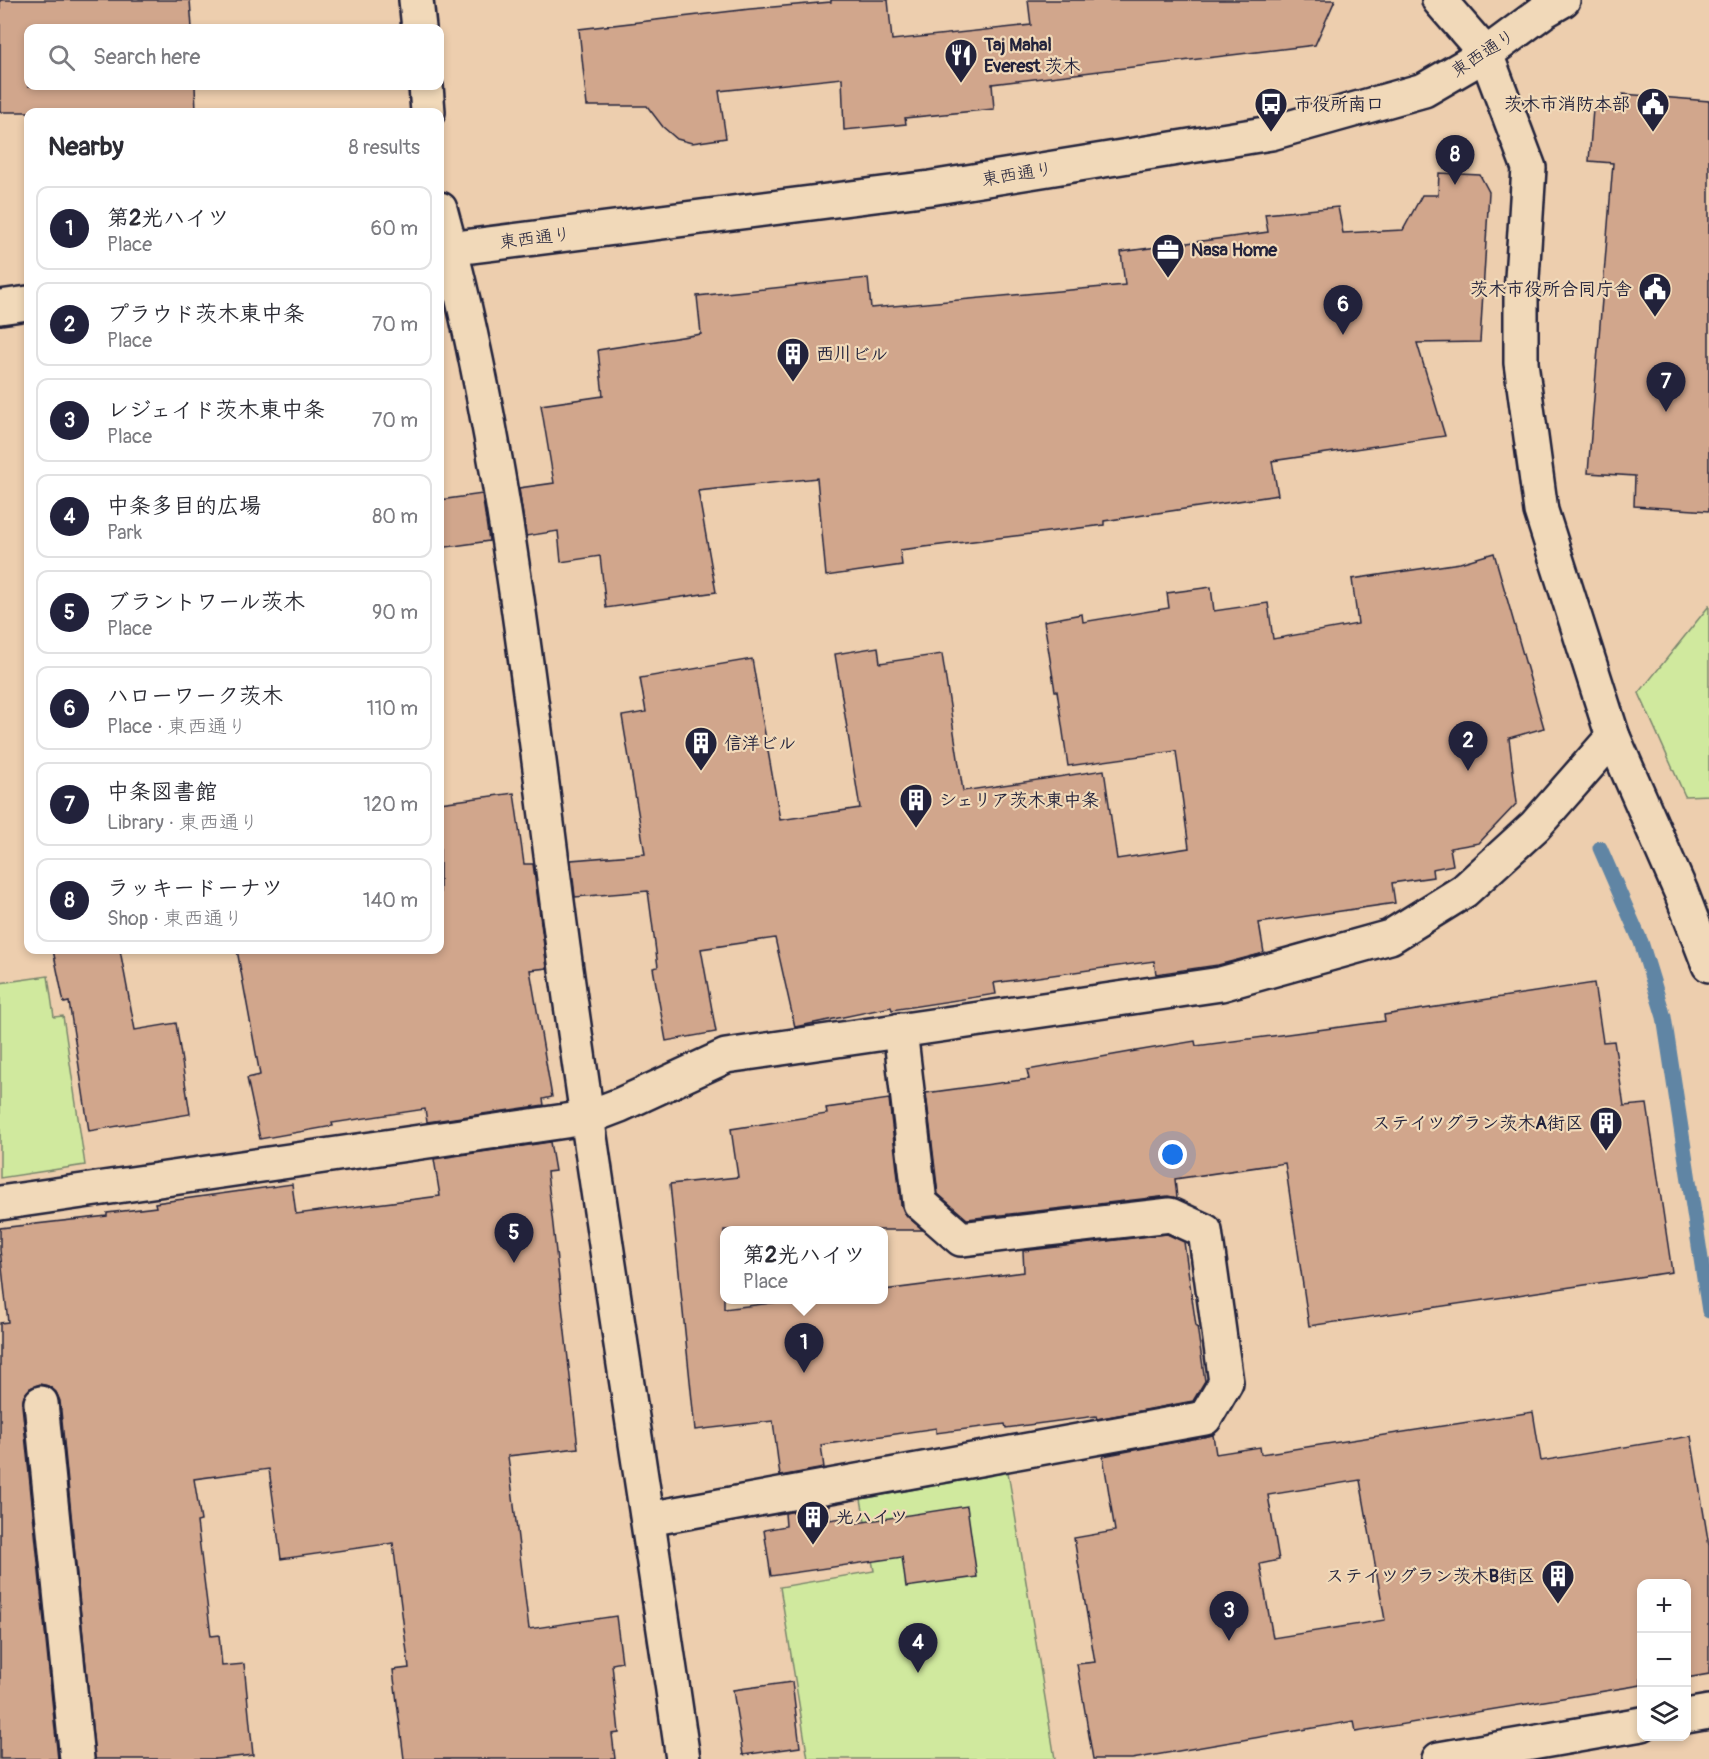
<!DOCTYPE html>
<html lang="en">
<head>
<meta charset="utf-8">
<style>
	:root { --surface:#fff; --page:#f7f7f7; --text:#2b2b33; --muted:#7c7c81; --line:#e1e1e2; --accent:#22223b }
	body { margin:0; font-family:Pangolin,"Klee One",sans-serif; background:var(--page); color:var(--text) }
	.controls { position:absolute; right:18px; bottom:18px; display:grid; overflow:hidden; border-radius:12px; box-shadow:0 3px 9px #0003 }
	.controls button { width:54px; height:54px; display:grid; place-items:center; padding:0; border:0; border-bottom:2px solid var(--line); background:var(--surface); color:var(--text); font:30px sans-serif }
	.you { position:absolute; left:1173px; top:1155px; width:21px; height:21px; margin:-15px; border:4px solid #fff; border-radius:50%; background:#1a73e8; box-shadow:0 0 0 9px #1a73e833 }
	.badge { display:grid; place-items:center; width:39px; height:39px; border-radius:50%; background:var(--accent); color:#fff; font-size:20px; font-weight:700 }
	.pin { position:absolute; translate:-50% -50px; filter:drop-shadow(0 2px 3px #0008) }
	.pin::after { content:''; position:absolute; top:32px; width:21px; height:18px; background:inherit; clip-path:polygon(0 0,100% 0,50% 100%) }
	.popup { position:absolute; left:720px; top:1226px; width:168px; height:78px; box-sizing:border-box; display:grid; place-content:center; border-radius:12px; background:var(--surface); filter:drop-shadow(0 2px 4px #0005); font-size:20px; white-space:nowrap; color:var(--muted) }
	.popup b { font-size:22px; color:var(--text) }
	.popup::after { content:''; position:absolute; left:50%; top:100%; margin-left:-12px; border:12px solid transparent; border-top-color:var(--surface) }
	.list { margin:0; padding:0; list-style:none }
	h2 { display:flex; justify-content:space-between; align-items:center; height:78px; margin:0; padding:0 24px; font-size:26px }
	h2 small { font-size:20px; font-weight:400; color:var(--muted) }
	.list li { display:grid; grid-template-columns:39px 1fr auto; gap:18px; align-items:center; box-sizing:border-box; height:84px; margin:0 12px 12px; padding:0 12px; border:2px solid var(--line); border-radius:12px }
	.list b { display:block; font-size:22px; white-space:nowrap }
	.list p { margin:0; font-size:20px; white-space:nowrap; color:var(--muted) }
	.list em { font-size:20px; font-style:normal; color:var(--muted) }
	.icon { flex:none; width:33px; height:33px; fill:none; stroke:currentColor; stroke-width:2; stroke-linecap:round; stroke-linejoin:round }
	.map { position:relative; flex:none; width:1709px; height:1759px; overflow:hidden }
	.search { position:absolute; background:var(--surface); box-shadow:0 3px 9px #0003; left:24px; top:24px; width:420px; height:66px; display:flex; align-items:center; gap:15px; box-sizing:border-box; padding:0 21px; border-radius:12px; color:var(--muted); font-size:22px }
	.panel { position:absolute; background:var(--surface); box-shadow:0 3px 9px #0003; left:24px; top:108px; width:420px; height:846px; border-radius:12px }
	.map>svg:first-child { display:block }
</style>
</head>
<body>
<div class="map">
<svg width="1709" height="1759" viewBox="0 0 1709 1759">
	<rect width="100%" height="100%" fill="#edceae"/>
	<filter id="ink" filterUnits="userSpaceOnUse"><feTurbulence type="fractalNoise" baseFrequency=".0167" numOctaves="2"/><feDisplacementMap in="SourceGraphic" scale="12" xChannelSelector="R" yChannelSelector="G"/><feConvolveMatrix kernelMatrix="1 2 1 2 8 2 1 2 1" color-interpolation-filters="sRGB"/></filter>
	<g filter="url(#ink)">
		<g fill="#d0e99e" stroke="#79866c" stroke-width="1.5">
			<polygon points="1709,606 1709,795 1685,796 1639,693"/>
			<polygon points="48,976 54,1017 63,1016 85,1165 0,1178 0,983"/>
			<polygon points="1008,1472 1055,1759 808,1759 780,1587 874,1571 861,1499"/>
		</g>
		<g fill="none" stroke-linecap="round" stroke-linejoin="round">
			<polyline stroke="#6085a4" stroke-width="15" points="1600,848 1641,942 1664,1017 1709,1311"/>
		</g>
		<g fill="#d1a68c" stroke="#22223b" stroke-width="1.5" fill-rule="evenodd">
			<polygon points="0,0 190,0 192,28 28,28 28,86 195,86 196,112 0,112"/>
			<polygon points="831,0 888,0 892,40 1031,25 1028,0 1335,0 1315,45 992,84 994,109 905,118 906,124 844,130 842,78 719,91 726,138 692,143 677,139 663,127 647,106 587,106 579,29 750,9 831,2"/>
			<polygon points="1623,94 1709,101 1709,511 1634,506 1635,476 1588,473 1613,163 1589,161 1593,109 1622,112"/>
			<polygon points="1439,173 1480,175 1489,192 1480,342 1417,343 1445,436 1272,461 1278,495 1104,521 1104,525 900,550 902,565 826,576 817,478 698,491 716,592 606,608 600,556 561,562 558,531 526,536 519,488 554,483 541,405 603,396 598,350 701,334 697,296 868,278 871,308 1125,285 1121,252 1268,232 1265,214 1338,207 1343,233 1403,230 1422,195 1438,195"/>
			<polygon points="482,494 489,541 440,548 440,500"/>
			<polygon points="1494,553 1544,728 1509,738 1517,803 1479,843 1450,848 1453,865 1432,869 1433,877 1392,883 1395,903 1259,923 1264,953 1218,965 1156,974 1154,961 994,983 996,994 892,1010 891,1007 795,1027 775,938 701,949 716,1032 666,1041 653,968 658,967 648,891 575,897 571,860 645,854 622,716 646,712 640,678 752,659 780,820 860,808 835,654 878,647 880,663 942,654 963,791 1104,770 1117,859 1189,848 1176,751 1068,766 1057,691 1055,691 1044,621 1082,614 1083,622 1169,608 1167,593 1211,587 1214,611 1268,603 1273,639 1358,624 1352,579 1460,563"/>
			<polygon points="514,793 524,864 533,864 547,968 530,970 552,1097 543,1099 544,1105 427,1122 425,1109 332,1123 333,1126 260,1139 247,1078 260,1075 237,950 440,950 440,803"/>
			<polygon points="53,950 120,950 135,1030 176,1023 190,1114 89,1131 69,1002 64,1003"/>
			<polygon points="1594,983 1603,1042 1614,1041 1624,1106 1647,1104 1672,1272 1309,1326 1285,1163 1175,1179 1177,1198 1168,1196 967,1219 938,1194 926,1093 1029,1079 1027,1070 1136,1051 1195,1041 1196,1046 1385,1021 1384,1015"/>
			<polygon points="889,1099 901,1205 908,1217 923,1230 724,1230 724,1309 803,1299 884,1299 884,1290 1024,1272 1023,1251 1167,1234 1184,1242 1196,1326 1197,1326 1205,1381 1193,1401 1097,1419 1096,1416 1006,1428 1005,1424 936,1433 936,1428 821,1445 824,1468 780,1476 773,1421 695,1430 670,1184 738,1177 731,1129 827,1114 826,1108"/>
			<polygon points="550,1142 555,1171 547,1172 578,1448 508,1456 529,1629 616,1616 622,1662 612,1664 619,1733 612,1734 615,1759 404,1759 393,1670 409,1668 393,1543 281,1559 269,1469 194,1479 201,1521 197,1522 211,1636 219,1635 222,1666 244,1664 253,1755 216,1759 95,1759 60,1401 56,1392 48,1386 40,1384 30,1388 24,1396 22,1405 58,1759 0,1759 0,1323 8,1322 0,1250 0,1228 107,1216 107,1213 156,1207 155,1203 292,1184 296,1214 440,1196 434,1159"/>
			<path d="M1533 1412 1541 1461 1691 1436 1709 1546V1674L1686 1678V1584H1641V1685L1356 1732 1354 1721 1132 1759H1093L1077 1664 1095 1662 1074 1538 1115 1531 1103 1456 1213 1435 1216 1454 1260 1447 1261 1454ZM1360 1480 1385 1620 1273 1638 1260 1564 1279 1560 1268 1495Z"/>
			<polygon points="829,1505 830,1520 855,1516 857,1523 967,1506 977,1577 906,1587 902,1557 771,1576 764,1530 786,1526 785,1513"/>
			<polygon points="792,1682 800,1747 743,1755 733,1690"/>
		</g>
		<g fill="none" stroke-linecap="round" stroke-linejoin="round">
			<g stroke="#22223b" stroke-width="38">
				<g id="minor">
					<polyline points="416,0 419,28"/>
					<polyline points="1486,54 1529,168 1521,294 1521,363 1541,511 1613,737 1681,892 1709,965"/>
					<polyline points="426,86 428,112"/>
					<path d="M440 209C506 449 530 701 563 947 600 1218 644 1488 683 1759"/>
					<polyline points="0,1203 586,1118 620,1105 726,1056 1221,984 1390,937 1464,891 1535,826 1613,737"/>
					<polyline points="41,1403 77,1759"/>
					<polyline points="648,1519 1205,1418 1226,1382 1205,1231 1170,1215 961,1239 920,1203 900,1030"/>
					<polyline points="1686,1716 1709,1712"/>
					<polyline points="1439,1759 1642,1724"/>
				</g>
			</g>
			<g stroke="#22223b" stroke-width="38">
				<g id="tertiary">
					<polyline points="1439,0 1486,54"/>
					<polyline points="440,250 930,188 1271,133 1424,90 1486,54 1544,11 1563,0"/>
					<polyline points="0,307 28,303"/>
				</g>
			</g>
			<use href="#minor" stroke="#f1d9b9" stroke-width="33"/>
			<use href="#tertiary" stroke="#f1d9b9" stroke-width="33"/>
		</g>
	</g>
	<defs>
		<g id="restaurant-pin" transform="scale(1.725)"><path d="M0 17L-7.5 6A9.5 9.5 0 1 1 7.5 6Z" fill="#22223b" stroke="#f1d9b9"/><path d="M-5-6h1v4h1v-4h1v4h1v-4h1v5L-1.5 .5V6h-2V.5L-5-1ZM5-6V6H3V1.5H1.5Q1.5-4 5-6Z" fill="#fff"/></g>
		<g id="bus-pin" transform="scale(1.725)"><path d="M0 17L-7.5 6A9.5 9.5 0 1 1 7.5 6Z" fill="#22223b" stroke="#f1d9b9"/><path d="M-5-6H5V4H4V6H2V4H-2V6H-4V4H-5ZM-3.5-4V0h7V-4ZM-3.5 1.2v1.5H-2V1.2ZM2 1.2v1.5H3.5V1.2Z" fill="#fff"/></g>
		<g id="civic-pin" transform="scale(1.725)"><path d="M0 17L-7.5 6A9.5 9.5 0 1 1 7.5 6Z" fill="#22223b" stroke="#f1d9b9"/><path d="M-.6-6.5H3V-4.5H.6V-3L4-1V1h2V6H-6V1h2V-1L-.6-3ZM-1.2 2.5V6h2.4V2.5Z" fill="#fff"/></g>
		<g id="office-pin" transform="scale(1.725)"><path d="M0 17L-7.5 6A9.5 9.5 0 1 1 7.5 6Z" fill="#22223b" stroke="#f1d9b9"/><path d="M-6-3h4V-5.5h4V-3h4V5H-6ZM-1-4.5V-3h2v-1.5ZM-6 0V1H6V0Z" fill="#fff"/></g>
		<g id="building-pin" transform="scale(1.725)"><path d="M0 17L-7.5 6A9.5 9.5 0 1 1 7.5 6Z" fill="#22223b" stroke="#f1d9b9"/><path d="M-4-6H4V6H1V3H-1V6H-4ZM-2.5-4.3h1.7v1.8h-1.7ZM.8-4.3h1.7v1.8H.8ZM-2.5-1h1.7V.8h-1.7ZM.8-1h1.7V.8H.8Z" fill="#fff"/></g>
	</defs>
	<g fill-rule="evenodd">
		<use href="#restaurant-pin" x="961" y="55"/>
		<use href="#bus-pin" x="1271" y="104"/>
		<use href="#civic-pin" x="1653" y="104"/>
		<use href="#office-pin" x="1168" y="250"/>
		<use href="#civic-pin" x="1655" y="289"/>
		<use href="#building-pin" x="793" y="354"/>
		<use href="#building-pin" x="701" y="743"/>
		<use href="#building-pin" x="916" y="800"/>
		<use href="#building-pin" x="1606" y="1123"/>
		<use href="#building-pin" x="813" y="1517"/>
		<use href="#building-pin" x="1558" y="1576"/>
	</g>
	<g text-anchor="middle" stroke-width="4.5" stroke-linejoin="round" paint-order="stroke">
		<g font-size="18" font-weight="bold" fill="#22223b" stroke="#f1d9b9" text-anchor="start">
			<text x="984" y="51">Taj Mahal<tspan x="984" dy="21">Everest 茨木</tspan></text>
			<text x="1294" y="110">市役所南口</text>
			<text x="1630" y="110" text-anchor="end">茨木市消防本部</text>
			<text x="1191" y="256">Nasa Home</text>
			<text x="1632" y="295" text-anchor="end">茨木市役所合同庁舎</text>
			<text x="816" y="360">西川ビル</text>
			<text x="724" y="749">信洋ビル</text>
			<text x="939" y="806">シェリア茨木東中条</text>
			<text x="1583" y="1129" text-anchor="end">ステイツグラン茨木A街区</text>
			<text x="836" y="1523">光ハイツ</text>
			<text x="1535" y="1582" text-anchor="end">ステイツグラン茨木B街区</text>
		</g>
		<g font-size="18" fill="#22223b" stroke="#f1d9b9">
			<text transform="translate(1483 53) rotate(-33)" y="6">東西通り</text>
			<text transform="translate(1017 174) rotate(-9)" y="6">東西通り</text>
			<text transform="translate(535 238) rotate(-7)" y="6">東西通り</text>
		</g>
	</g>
</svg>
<div class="controls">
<button>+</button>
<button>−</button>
<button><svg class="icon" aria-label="layers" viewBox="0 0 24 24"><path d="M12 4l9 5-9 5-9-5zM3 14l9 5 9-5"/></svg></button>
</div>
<div class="you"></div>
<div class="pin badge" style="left:804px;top:1373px">1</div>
<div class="popup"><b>第2光ハイツ</b>Place</div>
<div class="pin badge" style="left:1468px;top:771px">2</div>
<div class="pin badge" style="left:1229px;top:1641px">3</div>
<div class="pin badge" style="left:918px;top:1673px">4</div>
<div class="pin badge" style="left:514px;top:1263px">5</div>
<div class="pin badge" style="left:1343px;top:335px">6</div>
<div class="pin badge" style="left:1666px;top:412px">7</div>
<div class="pin badge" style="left:1455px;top:185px">8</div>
<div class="search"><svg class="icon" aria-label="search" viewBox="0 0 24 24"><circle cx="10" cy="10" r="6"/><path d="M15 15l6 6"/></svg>Search here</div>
<section class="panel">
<h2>Nearby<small>8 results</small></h2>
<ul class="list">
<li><span class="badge">1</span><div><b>第2光ハイツ</b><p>Place</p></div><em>60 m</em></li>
<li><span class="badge">2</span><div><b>プラウド茨木東中条</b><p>Place</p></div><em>70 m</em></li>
<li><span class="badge">3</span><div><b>レジェイド茨木東中条</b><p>Place</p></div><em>70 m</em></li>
<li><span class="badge">4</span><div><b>中条多目的広場</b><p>Park</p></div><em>80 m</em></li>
<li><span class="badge">5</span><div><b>ブラントワール茨木</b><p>Place</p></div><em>90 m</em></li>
<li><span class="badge">6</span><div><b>ハローワーク茨木</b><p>Place · 東西通り</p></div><em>110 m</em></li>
<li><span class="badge">7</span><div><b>中条図書館</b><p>Library · 東西通り</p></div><em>120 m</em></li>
<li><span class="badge">8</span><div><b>ラッキードーナツ</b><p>Shop · 東西通り</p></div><em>140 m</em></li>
</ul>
</section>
</div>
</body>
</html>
